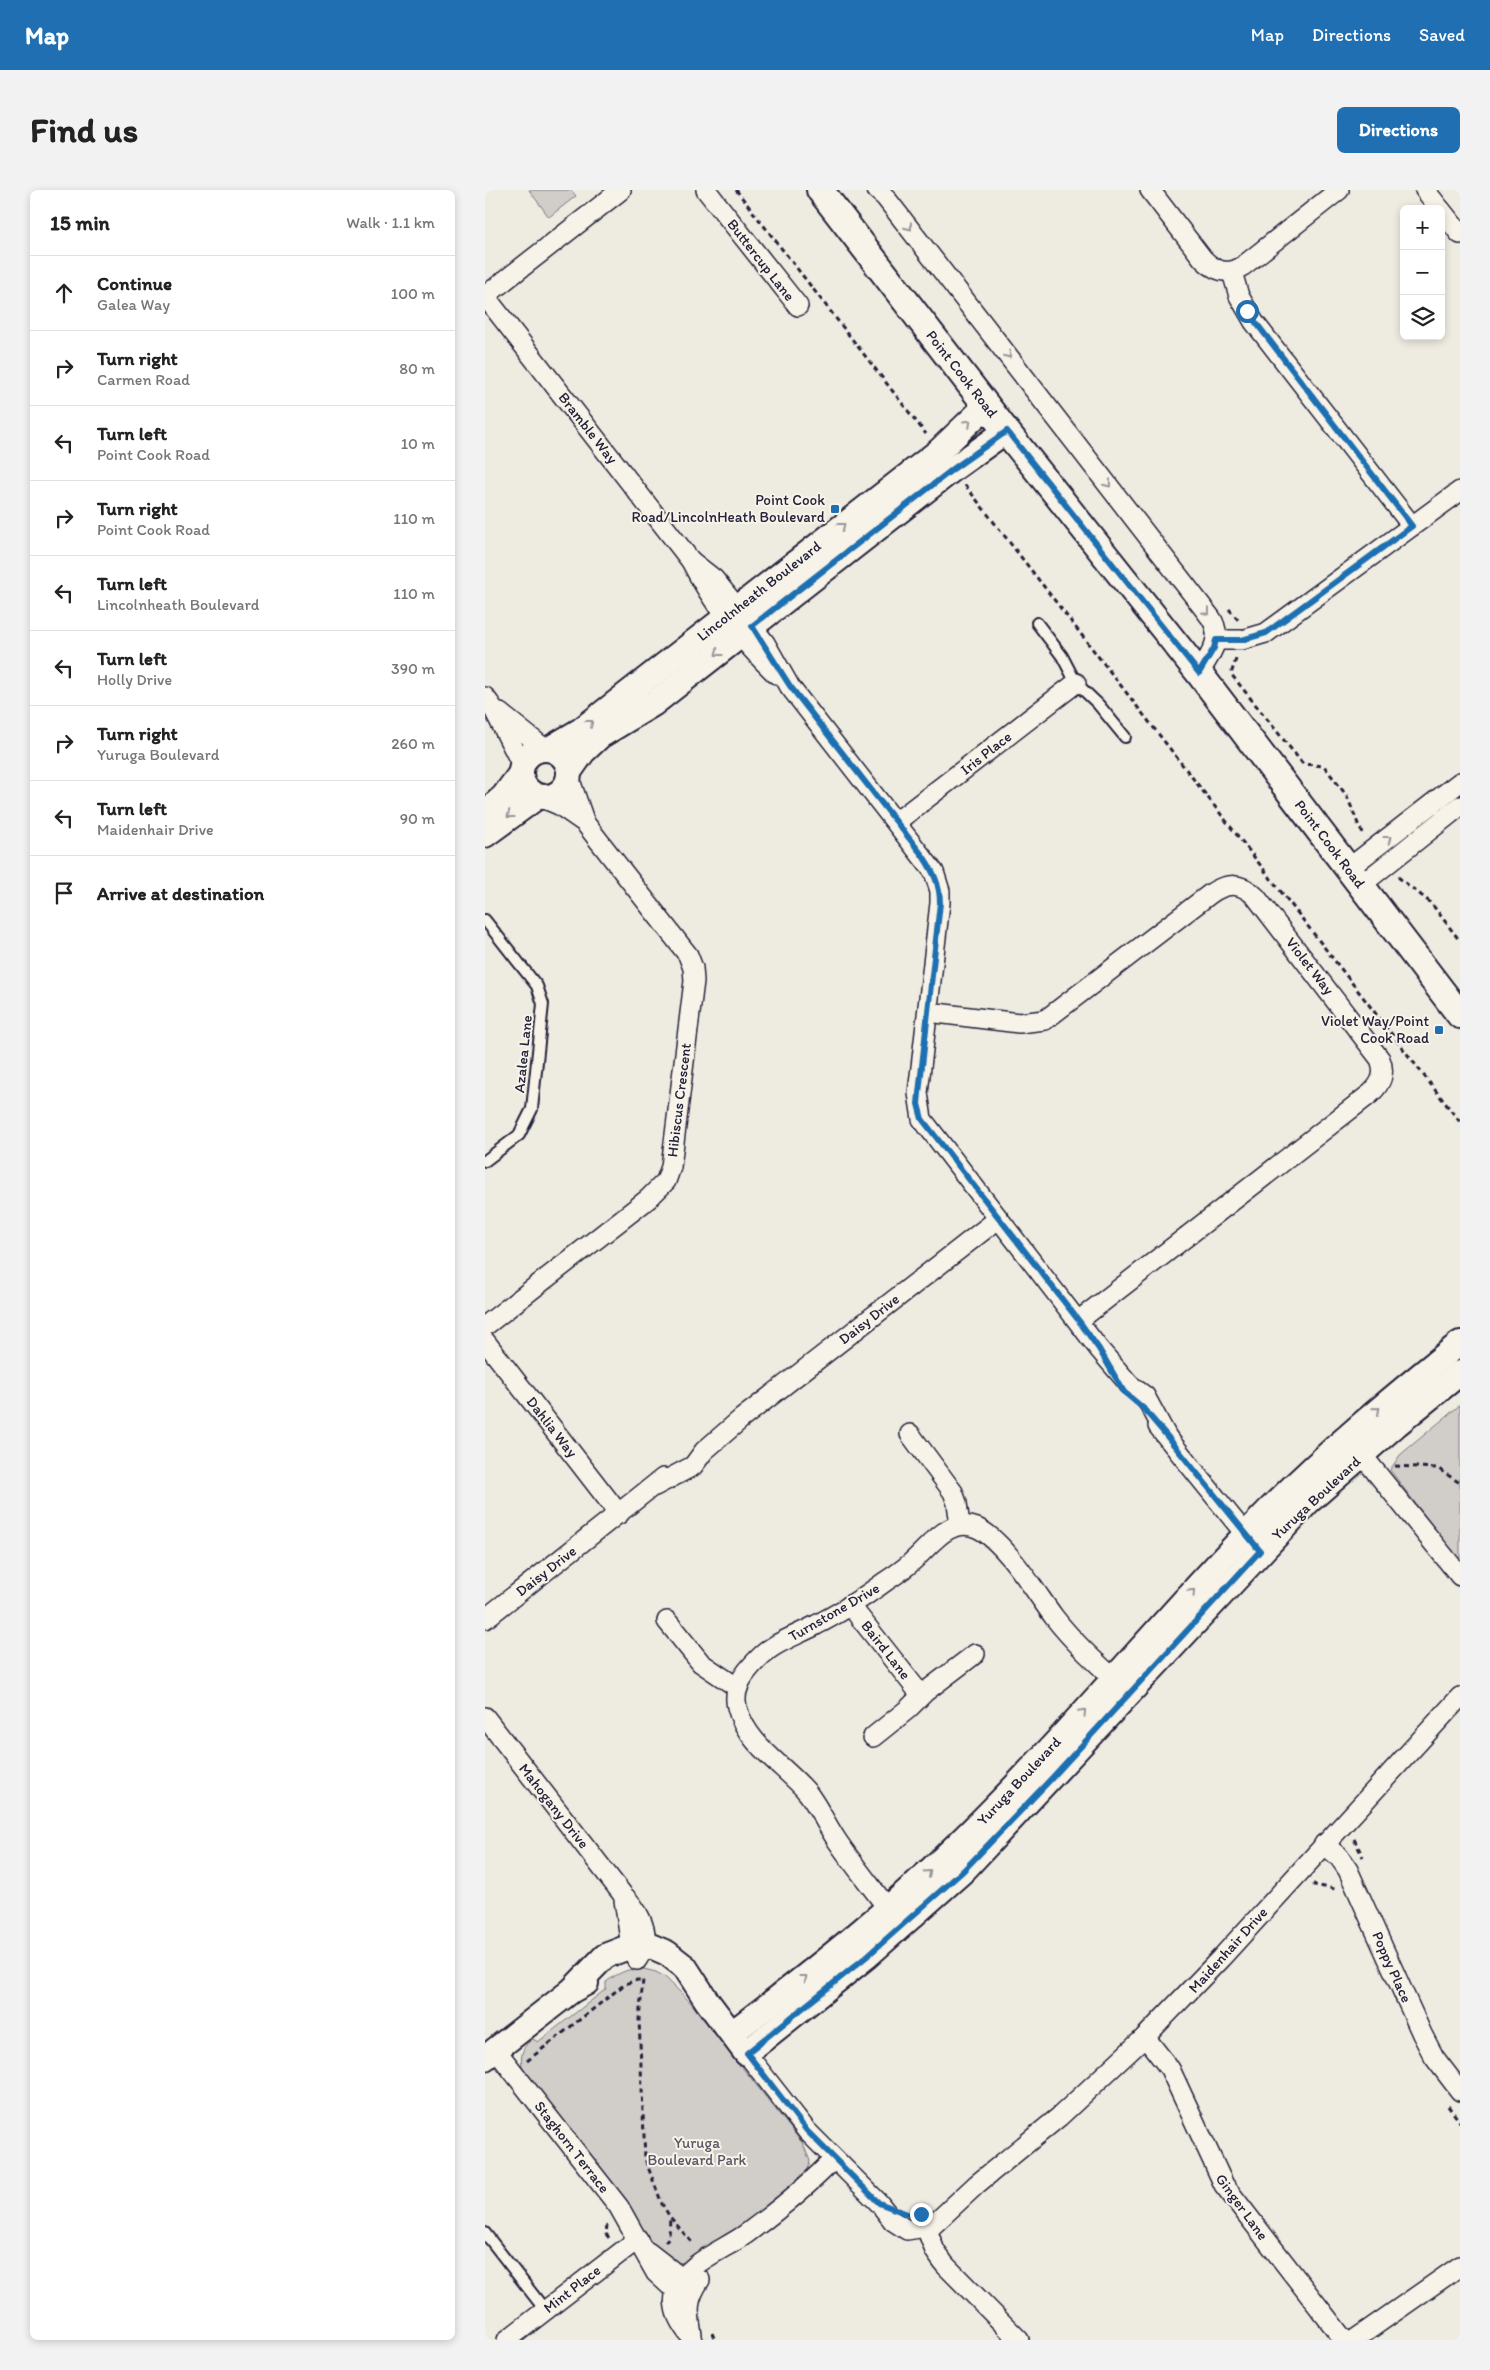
<!DOCTYPE html>
<html lang="en">
<head>
<meta charset="utf-8">
<style>
	:root { --surface:#fff; --page:#f2f2f2; --text:#222; --muted:#767676; --line:#e0e0e0; --accent:#1f6fb2 }
	body { margin:0; font-family:Itim,sans-serif; background:var(--page); color:var(--text) }
	.controls { position:absolute; right:15px; top:15px; display:grid; overflow:hidden; border-radius:8px; box-shadow:0 2px 8px #0003 }
	.controls button { width:45px; height:45px; display:grid; place-items:center; padding:0; border:0; border-bottom:1px solid var(--line); background:var(--surface); color:var(--text); font:25px sans-serif }
	.stop { position:absolute; width:15px; height:15px; margin:-11px; border:4px solid #1f6fb2; border-radius:50%; background:#fff }
	.stop.end { background:#1f6fb2; border-color:#fff; box-shadow:0 1px 5px #0008 }
	.list { margin:0; padding:0; list-style:none }
	h2 { display:flex; justify-content:space-between; align-items:center; height:65px; margin:0; padding:0 20px; font-size:21px }
	h2 small { font-size:16px; font-weight:400; color:var(--muted) }
	.list li { display:grid; grid-template-columns:32px 1fr auto; gap:15px; align-items:center; box-sizing:border-box; height:75px; padding:0 20px; border-top:1px solid var(--line) }
	.list b { display:block; font-size:19px; white-space:nowrap }
	.list p { margin:0; font-size:16px; white-space:nowrap; color:var(--muted) }
	.list em { font-size:16px; font-style:normal; color:var(--muted) }
	.icon { flex:none; width:28px; height:28px; fill:none; stroke:currentColor; stroke-width:2; stroke-linecap:round; stroke-linejoin:round }
	.map { position:relative; flex:none; width:975px; height:2150px; overflow:hidden; border-radius:8px }
	header { display:flex; align-items:center; gap:30px; box-sizing:border-box; height:70px; padding:0 25px; background:var(--accent); color:#fff }
	header strong { font-size:24px }
	nav { display:flex; gap:28px; margin-inline-start:auto; font-size:18px }
	.intro { display:flex; align-items:center; justify-content:space-between; box-sizing:border-box; height:120px; padding:0 30px }
	h1 { margin:0; font-size:35px }
	.button { padding:12px 22px; border-radius:8px; background:var(--accent); color:#fff; font-size:18px; font-weight:700 }
	main { display:flex; gap:30px; padding:0 30px }
	aside { flex:1; background:var(--surface); border-radius:8px; box-shadow:0 2px 8px #0003 }
	.map>svg:first-child { display:block }
</style>
</head>
<body>
<header>
<strong>Map</strong>
<nav><a>Map</a><a>Directions</a><a>Saved</a></nav>
</header>
<div class="intro"><h1>Find us</h1><a class="button">Directions</a></div>
<main>
<aside>
<h2>15 min<small>Walk · 1.1 km</small></h2>
<ul class="list">
<li><svg class="icon" aria-label="ahead" viewBox="0 0 24 24"><path d="M12 20V5M6 11l6-6 6 6"/></svg><div><b>Continue</b><p>Galea Way</p></div><em>100 m</em></li>
<li><svg class="icon" aria-label="right" viewBox="0 0 24 24"><path d="M7 20v-9h11M14 6l5 5-5 5"/></svg><div><b>Turn right</b><p>Carmen Road</p></div><em>80 m</em></li>
<li><svg class="icon" aria-label="left" viewBox="0 0 24 24"><path d="M17 20v-9H6M10 6l-5 5 5 5"/></svg><div><b>Turn left</b><p>Point Cook Road</p></div><em>10 m</em></li>
<li><svg class="icon" aria-label="right" viewBox="0 0 24 24"><path d="M7 20v-9h11M14 6l5 5-5 5"/></svg><div><b>Turn right</b><p>Point Cook Road</p></div><em>110 m</em></li>
<li><svg class="icon" aria-label="left" viewBox="0 0 24 24"><path d="M17 20v-9H6M10 6l-5 5 5 5"/></svg><div><b>Turn left</b><p>Lincolnheath Boulevard</p></div><em>110 m</em></li>
<li><svg class="icon" aria-label="left" viewBox="0 0 24 24"><path d="M17 20v-9H6M10 6l-5 5 5 5"/></svg><div><b>Turn left</b><p>Holly Drive</p></div><em>390 m</em></li>
<li><svg class="icon" aria-label="right" viewBox="0 0 24 24"><path d="M7 20v-9h11M14 6l5 5-5 5"/></svg><div><b>Turn right</b><p>Yuruga Boulevard</p></div><em>260 m</em></li>
<li><svg class="icon" aria-label="left" viewBox="0 0 24 24"><path d="M17 20v-9H6M10 6l-5 5 5 5"/></svg><div><b>Turn left</b><p>Maidenhair Drive</p></div><em>90 m</em></li>
<li><svg class="icon" aria-label="arrive" viewBox="0 0 24 24"><path d="M6 21V4h12l-3 4 3 4H6"/></svg><div><b>Arrive at destination</b></div></li>
</ul>
</aside>
<div class="map">
<svg width="975" height="2150" viewBox="0 0 975 2150">
	<rect width="100%" height="100%" fill="#eeebe1"/>
	<filter id="ink" filterUnits="userSpaceOnUse"><feTurbulence type="fractalNoise" baseFrequency=".02" numOctaves="2"/><feDisplacementMap in="SourceGraphic" scale="10" xChannelSelector="R" yChannelSelector="G"/><feConvolveMatrix kernelMatrix="1 2 1 2 8 2 1 2 1" color-interpolation-filters="sRGB"/></filter>
	<g filter="url(#ink)">
		<g fill="#d1cdc9" stroke="#7a7882">
			<polygon points="44,0 86,0 91,6 64,27"/>
			<polygon points="495,240 496,243 491,254 470,273 462,262"/>
			<polygon points="975,1215 975,1372 905,1280 915,1265"/>
			<path d="M155 1778 171 1782 180 1787 206 1813 318 1954 325 1971 322 1985 235 2055 202 2073 187 2072 168 2055 144 2017 39 1882C34 1870 36 1856 48 1849L53 1852 121 1799V1792C132 1784 141 1779 155 1778Z"/>
		</g>
		<g fill="none" stroke-linecap="round" stroke-linejoin="round">
			<g stroke="#22223b" stroke-width="14">
				<g id="service">
					<polyline points="552,433 577,466 591,493 613,514 640,547"/>
					<polyline points="0,730 52,796 58,814 47,919 34,945 0,971"/>
					<polyline points="0,2043 60,2120"/>
				</g>
			</g>
			<g stroke="#22223b" stroke-width="22">
				<g id="minor">
					<polyline points="221,0 313,116"/>
					<path d="M392 0 400 7 726 428C739 448 725 465 714 483"/>
					<path d="M665 0 718 69C730 81 742 86 758 76L854 0"/>
					<polyline points="940,0 955,19"/>
					<polyline points="956,20 975,44"/>
					<polyline points="747,82 754,106 769,132 927,336"/>
					<path d="M0 106 206 371C228 415 256 450 291 484"/>
					<polyline points="0,106 136,0"/>
					<polyline points="206,371 229,389 267,436 280,453 305,497 449,682 455,701 455,713 433,903 437,929 614,1159 644,1194 660,1206 681,1245"/>
					<polyline points="731,450 757,450 781,443 975,301"/>
					<polyline points="0,507 8,518 37,575"/>
					<polyline points="15,523 60,559"/>
					<polyline points="84,587 100,633"/>
					<polyline points="411,632 591,493"/>
					<polyline points="864,678 975,592"/>
					<polyline points="876,695 975,616"/>
					<path d="M443 822 534 833 560 830 725 704C742 692 756 692 771 707L895 869C901 884 896 894 885 904L593 1131"/>
					<polyline points="0,1136 163,1009 181,991 186,977 209,791 208,778 203,765 100,633 74,615 55,607"/>
					<polyline points="0,1151 134,1324"/>
					<polyline points="673,1236 769,1355"/>
					<polyline points="425,1244 468,1302 472,1313 475,1335"/>
					<polyline points="869,1255 975,1386"/>
					<polyline points="170,1296 208,1276 219,1261 256,1229 513,1029"/>
					<polyline points="365,1415 436,1505"/>
					<polyline points="0,1429 178,1288"/>
					<polyline points="182,1431 216,1473 253,1498"/>
					<path d="M0 1527 138 1705C151 1717 163 1737 160 1756 159 1760 154 1766 152 1770"/>
					<polyline points="388,1547 423,1519 440,1502 490,1464"/>
					<polyline points="839,1654 854,1667 863,1680 937,1844 949,1867 975,1901"/>
					<polyline points="139,1710 146,1756 151,1768"/>
					<path d="M403 1719C386 1696 367 1673 351 1649 341 1634 333 1616 322 1602 299 1575 261 1554 252 1517 247 1498 260 1482 273 1469 289 1452 311 1446 331 1435 355 1423 379 1407 401 1391 412 1384 423 1376 432 1367 449 1351 466 1327 492 1338 519 1350 551 1403 569 1427 589 1453 614 1476 639 1497"/>
					<polyline points="660,1847 685,1879 739,1995 859,2150"/>
					<polyline points="11,1860 134,2017 171,2083 184,2095 209,2099"/>
					<polyline points="261,1863 322,1941 394,2013 408,2031 422,2040 447,2036 492,1994 574,1927 660,1847 736,1768 975,1507"/>
					<polyline points="436,2024 450,2061 460,2075 534,2150"/>
					<polyline points="163,2062 208,2097"/>
					<path d="M207 2145C203 2121 201 2111 215 2090"/>
					<polyline points="22,2150 153,2049"/>
					<path d="M208 2150C197 2136 185 2120 191 2101 200 2073 239 2060 261 2044 292 2021 322 1997 349 1969"/>
					<polyline points="869,2150 975,2076"/>
				</g>
			</g>
			<g stroke="#22223b" stroke-width="28">
				<g id="tertiary">
					<circle cx="60" cy="583" r="24"/>
					<polyline points="64,559 96,540 454,261 502,215"/>
					<polyline points="84,582 98,562 115,546 168,514 468,279 521,241"/>
					<polyline points="0,623 19,606 36,583"/>
					<polyline points="0,645 52,607"/>
					<polyline points="86,1801 120,1766 146,1756 168,1757 182,1763 200,1777 222,1811 261,1863 381,1767 478,1681 823,1312 912,1234 975,1183"/>
					<path d="M247 1843C330 1780 412 1715 486 1641 590 1538 682 1424 785 1319 845 1259 909 1206 975 1153"/>
					<polyline points="0,1868 86,1801 101,1793"/>
				</g>
			</g>
			<g stroke="#22223b" stroke-width="30">
				<polyline id="secondary" points="335,0 521,241 714,483 975,825"/>
			</g>
			<g stroke="#22223b" stroke-width="3" stroke-dasharray="5 4" stroke-linecap="butt">
				<polyline points="251,0 441,244"/>
				<polyline points="480,295 975,932"/>
				<polyline points="744,419 754,431"/>
				<polyline points="751,469 746,484 818,574 839,576 862,606 875,639 880,645"/>
				<polyline points="913,687 946,713 975,751"/>
				<polyline points="910,1276 952,1278 975,1293"/>
				<polyline points="869,1649 878,1667"/>
				<polyline points="830,1693 829,1695 850,1699"/>
				<polyline points="42,1871 140,1794 152,1790 158,1790 154,1829 160,1969 177,2014 185,2027 209,2055"/>
				<polyline points="963,1916 975,1932"/>
				<polyline points="122,2035 121,2044 124,2048"/>
				<polyline points="180,2052 184,2047 185,2027"/>
				<polyline points="227,2143 230,2150"/>
			</g>
			<use href="#service" stroke="#f7f3e8" stroke-width="10"/>
			<use href="#minor" stroke="#f7f3e8" stroke-width="19"/>
			<use href="#tertiary" stroke="#f7f3e8" stroke-width="24"/>
			<use href="#secondary" stroke="#f7f3e8" stroke-width="26"/>
		</g>
		<defs><path id="oneway-chevron" d="M-2-3.5L2.5 0L-2 3.5" fill="none" stroke-width="1.6" stroke-linecap="round" stroke-linejoin="round" transform="scale(1.25)"/></defs>
		<g stroke="#97959a">
			<use href="#oneway-chevron" transform="translate(424 37) rotate(52)"/>
			<use href="#oneway-chevron" transform="translate(523 165) rotate(52)"/>
			<use href="#oneway-chevron" transform="translate(483 233) rotate(-44)"/>
			<use href="#oneway-chevron" transform="translate(623 294) rotate(52)"/>
			<use href="#oneway-chevron" transform="translate(357 336) rotate(-38)"/>
			<use href="#oneway-chevron" transform="translate(722 422) rotate(53)"/>
			<use href="#oneway-chevron" transform="translate(233 463) rotate(142)"/>
			<use href="#oneway-chevron" transform="translate(105 533) rotate(-38)"/>
			<use href="#oneway-chevron" transform="translate(25 625) rotate(143)"/>
			<use href="#oneway-chevron" transform="translate(903 649) rotate(-38)"/>
			<use href="#oneway-chevron" transform="translate(892 1220) rotate(-40)"/>
			<use href="#oneway-chevron" transform="translate(707 1402) rotate(-47)"/>
			<use href="#oneway-chevron" transform="translate(598 1522) rotate(-47)"/>
			<use href="#oneway-chevron" transform="translate(443 1683) rotate(-42)"/>
			<use href="#oneway-chevron" transform="translate(319 1788) rotate(-38)"/>
		</g>
	</g>
	<g fill="none" stroke-linecap="round" stroke-linejoin="round" filter="url(#ink)">
		<path stroke="#1f6fb2" stroke-width="6" d="M436 2024 425 2025 394 2013 322 1941 262 1863 381 1767 478 1681 566 1589 775 1361 681 1245 658 1218 639 1202 614 1159 594 1131 437 929 433 914 434 903 455 713C455 694 448 681 438 666L305 496 267 436 468 279 522 241 714 483 729 458 731 450H757L781 443 927 336 762 121"/>
	</g>
	<g fill="#1f6fb2" stroke="#f7f3e8" stroke-width="2">
		<rect x="345" y="314" width="10" height="10" rx="2.5"/>
		<rect x="949" y="835" width="10" height="10" rx="2.5"/>
	</g>
	<g text-anchor="middle" stroke-width="4" stroke-linejoin="round" paint-order="stroke">
		<g font-size="15" fill="#22223b" stroke="#f7f3e8">
			<text transform="translate(276 70) rotate(52)" y="5">Buttercup Lane</text>
			<text transform="translate(477 184) rotate(52)" y="5">Point Cook Road</text>
			<text transform="translate(103 238) rotate(52)" y="5">Bramble Way</text>
			<text transform="translate(274 401) rotate(-38)" y="5">Lincolnheath Boulevard</text>
			<text transform="translate(501 563) rotate(-38)" y="5">Iris Place</text>
			<text transform="translate(845 654) rotate(53)" y="5">Point Cook Road</text>
			<text transform="translate(825 776) rotate(52)" y="5">Violet Way</text>
			<text transform="translate(38 864) rotate(-84)" y="5">Azalea Lane</text>
			<text transform="translate(194 910) rotate(-83)" y="5">Hibiscus Crescent</text>
			<text transform="translate(384 1129) rotate(-38)" y="5">Daisy Drive</text>
			<text transform="translate(67 1237) rotate(52)" y="5">Dahlia Way</text>
			<text transform="translate(831 1308) rotate(-43)" y="5">Yuruga Boulevard</text>
			<text transform="translate(61 1381) rotate(-38)" y="5">Daisy Drive</text>
			<text transform="translate(349 1422) rotate(-30)" y="5">Turnstone Drive</text>
			<text transform="translate(401 1460) rotate(52)" y="5">Baird Lane</text>
			<text transform="translate(534 1591) rotate(-47)" y="5">Yuruga Boulevard</text>
			<text transform="translate(69 1616) rotate(52)" y="5">Mahogany Drive</text>
			<text transform="translate(743 1760) rotate(-48)" y="5">Maidenhair Drive</text>
			<text transform="translate(907 1777) rotate(66)" y="5">Poppy Place</text>
			<text transform="translate(87 1957) rotate(52)" y="5">Staghorn Terrace</text>
			<text transform="translate(757 2017) rotate(54)" y="5">Ginger Lane</text>
			<text transform="translate(87 2099) rotate(-38)" y="5">Mint Place</text>
		</g>
		<g font-size="15" fill="#22223b" stroke="#f7f3e8" text-anchor="end">
			<text x="340" y="315">Point Cook<tspan x="340" dy="17">Road/LincolnHeath Boulevard</tspan></text>
			<text x="944" y="836">Violet Way/Point<tspan x="944" dy="17">Cook Road</tspan></text>
		</g>
		<g font-size="15" fill="#575566" stroke="#f7f3e8">
			<text x="212" y="1958">Yuruga<tspan x="212" dy="17">Boulevard Park</tspan></text>
		</g>
	</g>
</svg>
<div class="controls">
<button>+</button>
<button>−</button>
<button><svg class="icon" aria-label="layers" viewBox="0 0 24 24"><path d="M12 4l9 5-9 5-9-5zM3 14l9 5 9-5"/></svg></button>
</div>
<div class="stop" style="left:762px;top:121px"></div>
<div class="stop end" style="left:436px;top:2024px"></div>
</div>
</main>
</body>
</html>
